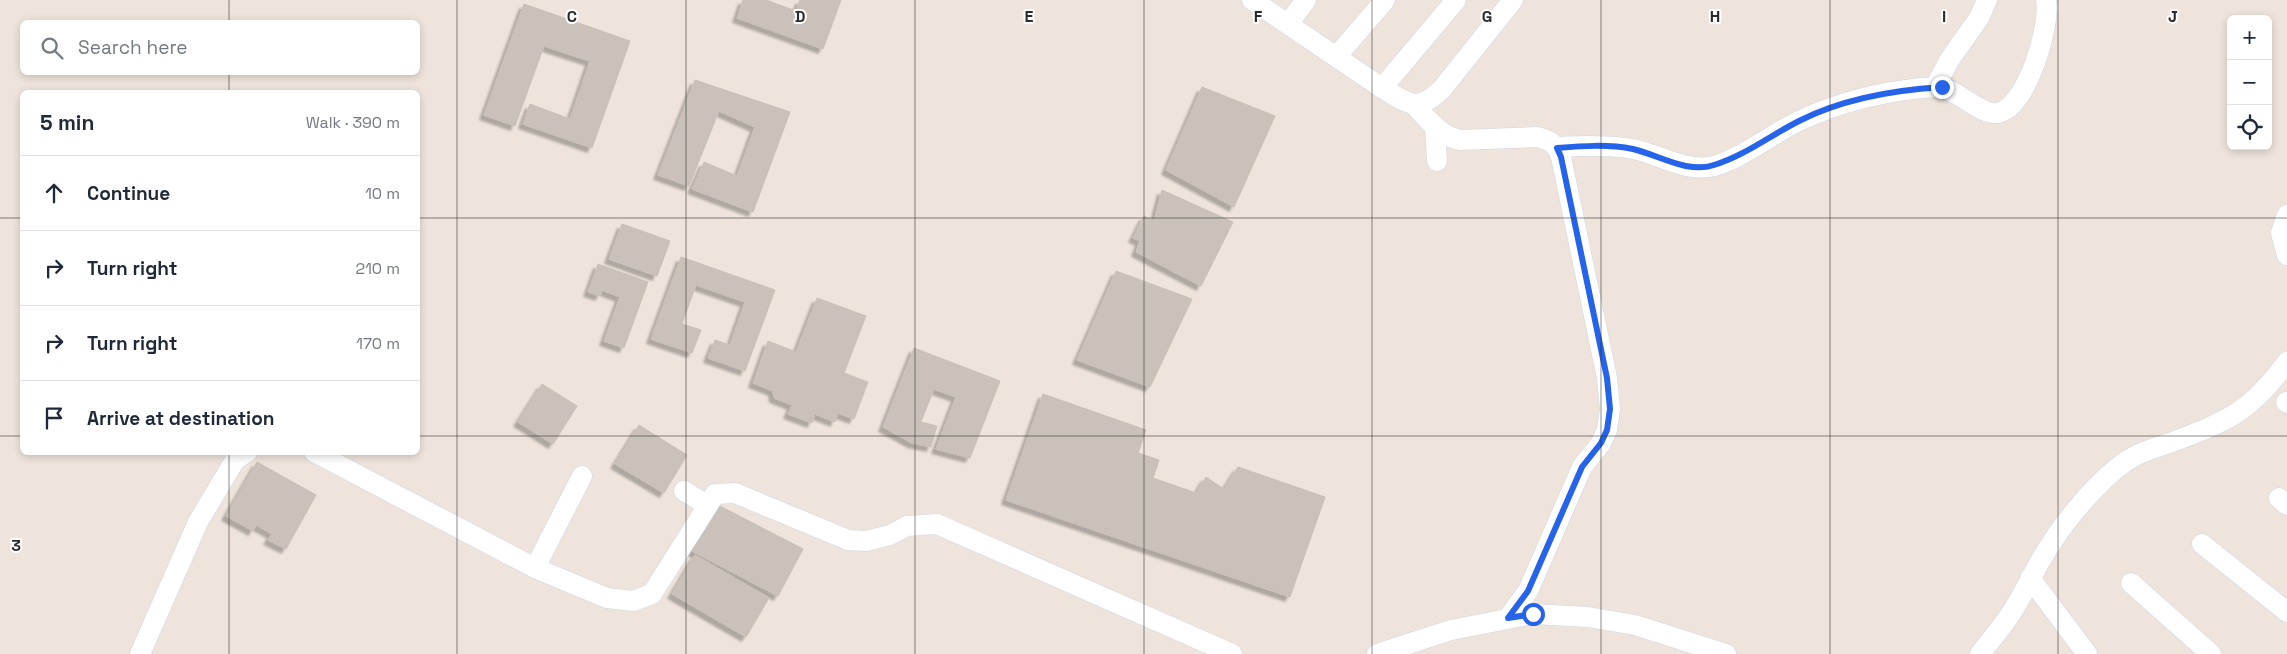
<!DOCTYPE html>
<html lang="en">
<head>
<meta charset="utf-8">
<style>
	:root { --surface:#fff; --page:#f2f2f3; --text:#1f2937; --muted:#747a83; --line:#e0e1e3 }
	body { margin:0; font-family:"Space Grotesk",sans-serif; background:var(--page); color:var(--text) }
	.controls { position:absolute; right:15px; top:15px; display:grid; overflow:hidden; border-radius:8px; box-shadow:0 2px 8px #0003 }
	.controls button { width:45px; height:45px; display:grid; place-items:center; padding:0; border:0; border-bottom:1px solid var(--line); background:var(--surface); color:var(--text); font:25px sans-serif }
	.stop { position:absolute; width:15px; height:15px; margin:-11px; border:4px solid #2563eb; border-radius:50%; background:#fff }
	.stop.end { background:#2563eb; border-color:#fff; box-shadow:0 1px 5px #0008 }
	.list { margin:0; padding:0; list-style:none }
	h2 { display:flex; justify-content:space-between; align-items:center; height:65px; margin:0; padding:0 20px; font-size:21px }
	h2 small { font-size:16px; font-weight:400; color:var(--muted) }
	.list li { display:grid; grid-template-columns:32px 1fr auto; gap:15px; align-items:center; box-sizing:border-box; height:75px; padding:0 20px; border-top:1px solid var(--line) }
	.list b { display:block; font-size:19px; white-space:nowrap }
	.list em { font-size:16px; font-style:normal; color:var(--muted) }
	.icon { flex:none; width:28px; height:28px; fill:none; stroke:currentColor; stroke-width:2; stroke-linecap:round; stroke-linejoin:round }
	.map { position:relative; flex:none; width:2287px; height:654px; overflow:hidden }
	.search { position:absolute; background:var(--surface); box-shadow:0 2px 8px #0003; left:20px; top:20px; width:400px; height:55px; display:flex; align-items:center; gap:12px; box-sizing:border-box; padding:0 18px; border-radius:8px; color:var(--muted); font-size:19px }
	.panel { position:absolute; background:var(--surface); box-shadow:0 2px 8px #0003; left:20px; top:90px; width:400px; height:365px; border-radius:8px }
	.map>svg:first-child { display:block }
</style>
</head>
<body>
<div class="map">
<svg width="2287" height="654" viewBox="0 0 2287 654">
	<defs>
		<filter id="shadow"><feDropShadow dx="-4.5" dy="4.5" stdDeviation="1" flood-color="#0004"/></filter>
	</defs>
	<rect width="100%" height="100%" fill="#eee4db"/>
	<g fill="#c9c1ba" stroke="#c9c0b4" filter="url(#shadow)">
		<polygon points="743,0 766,0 796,11 800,0 841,0 823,49 737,18"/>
		<polygon points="524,4 630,41 592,148 523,124 530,104 570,119 590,61 544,46 515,126 484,115"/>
		<polygon points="695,80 790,112 753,212 692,189 704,162 737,176 755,127 719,111 689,186 658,175"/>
		<polygon points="1202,87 1275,116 1234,207 1166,170"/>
		<polygon points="1162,190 1233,222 1201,286 1136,252 1140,241 1133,238 1144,216 1154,221"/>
		<polygon points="622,224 670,241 657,276 609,259"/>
		<polygon points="681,257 775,290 745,371 708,358 715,340 730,345 745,302 696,285 682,324 701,330 692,353 651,339"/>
		<polygon points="598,264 648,282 624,348 604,341 620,297 602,290 600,296 588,292"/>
		<polygon points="1116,271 1192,299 1150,387 1077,360"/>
		<polygon points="817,298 866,316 844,373 868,382 854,419 838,413 835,422 815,414 812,423 788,414 792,405 774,398 773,391 753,383 768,341 796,352"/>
		<polygon points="914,348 1000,381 970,458 936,449 956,397 934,389 921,422 937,426 931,447 912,443 883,427"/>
		<polygon points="542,384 577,406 553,444 518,422"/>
		<polygon points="1043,394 1146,430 1138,453 1159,460 1153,478 1196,493 1206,477 1224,489 1238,467 1325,497 1290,597 1006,500"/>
		<polygon points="639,425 687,455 664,493 615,464"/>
		<polygon points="257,462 316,495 286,549 268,540 272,534 256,525 253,531 226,516"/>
		<polygon points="716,504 803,549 778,596 692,551"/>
		<polygon points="695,555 769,598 746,637 672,594"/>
	</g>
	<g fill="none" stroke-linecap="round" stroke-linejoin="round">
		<g stroke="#d0d5e4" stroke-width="21">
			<g id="minor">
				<path d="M1252 0 1382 88C1409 104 1417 113 1442 89L1513 0"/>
				<polyline points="1288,24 1306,0"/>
				<polyline points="1336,57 1385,0"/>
				<polyline points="1935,87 1950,59 1979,18 1987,0"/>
				<polyline points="1382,88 1456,0"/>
				<path d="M1414 105C1428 119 1440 136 1460 140L1537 137C1550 140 1556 144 1561 157L1607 378 1610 409 1607 430 1601 443 1582 467 1528 591 1508 618"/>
				<polyline points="1435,126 1437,161"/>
				<path d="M1557 147C1582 146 1608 145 1633 149 1659 154 1686 173 1714 166 1743 158 1773 133 1801 120 1838 103 1881 92 1922 88 1928 88 1938 86 1944 88 1960 93 1983 116 1998 113 2027 107 2051 25 2046 0"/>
				<polyline points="2287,215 2281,233 2287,255"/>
				<polyline points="2286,402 2287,403"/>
				<polyline points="314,452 535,568 607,598 633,601 652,594 715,494 735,493 848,540 866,541 890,535 907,526 937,524 1232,654"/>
				<polyline points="684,491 707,505"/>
				<polyline points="2279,498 2287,505"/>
				<polyline points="2202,544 2287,612"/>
				<polyline points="535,568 582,476"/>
				<polyline points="2030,578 2087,654"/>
				<polyline points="2131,583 2211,654"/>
				<polyline points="140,654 198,522 235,460 247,452"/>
				<polyline points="1377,654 1451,630 1533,614 1588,617 1635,625 1726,654"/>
				<path d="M1980 654C1990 641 2001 628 2010 615 2022 597 2031 577 2042 558 2061 526 2088 492 2117 468 2138 451 2151 450 2175 441 2230 420 2252 410 2287 362"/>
			</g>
		</g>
		<use href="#minor" stroke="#fff" stroke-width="20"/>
	</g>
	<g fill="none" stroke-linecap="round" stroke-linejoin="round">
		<path stroke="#2563eb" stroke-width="6" d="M1533 614 1508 618 1528 591 1582 467 1601 443 1607 430 1610 409 1607 378 1561 157 1557 148C1582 146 1608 144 1633 149 1659 155 1687 174 1714 165 1744 156 1771 135 1799 121 1842 99 1894 90 1942 87"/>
	</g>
	<path fill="none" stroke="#2a2a2a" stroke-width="1" stroke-opacity="0.55" d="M229 0V22M457 0V654M686 0V654M915 0V654M1144 0V654M1372 0V654M1601 0V654M1830 0V654M2058 0V654M229 72V92M0 218H22M418 218H2287M0 436H22M418 436H2287M229 452V654"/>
	<g font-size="16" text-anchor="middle" font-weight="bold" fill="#2a2a2a" stroke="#fff" stroke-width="4" stroke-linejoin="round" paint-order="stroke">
		<text x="572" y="22">C</text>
		<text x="800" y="22">D</text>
		<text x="1029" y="22">E</text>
		<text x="1258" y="22">F</text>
		<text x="1487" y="22">G</text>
		<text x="1715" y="22">H</text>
		<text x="1944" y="22">I</text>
		<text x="2173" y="22">J</text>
		<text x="16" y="551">3</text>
	</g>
</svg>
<div class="controls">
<button>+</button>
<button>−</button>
<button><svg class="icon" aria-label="locate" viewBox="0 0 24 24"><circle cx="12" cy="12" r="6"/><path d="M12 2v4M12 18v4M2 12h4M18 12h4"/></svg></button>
</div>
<div class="stop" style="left:1533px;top:614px"></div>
<div class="stop end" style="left:1942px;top:87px"></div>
<div class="search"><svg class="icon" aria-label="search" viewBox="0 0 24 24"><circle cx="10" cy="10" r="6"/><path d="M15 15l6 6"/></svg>Search here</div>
<section class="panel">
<h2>5 min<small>Walk · 390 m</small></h2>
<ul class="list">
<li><svg class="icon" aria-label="ahead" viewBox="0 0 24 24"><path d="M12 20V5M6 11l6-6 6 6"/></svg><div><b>Continue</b></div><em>10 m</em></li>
<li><svg class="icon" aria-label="right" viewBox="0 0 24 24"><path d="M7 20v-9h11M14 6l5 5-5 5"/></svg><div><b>Turn right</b></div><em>210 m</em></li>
<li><svg class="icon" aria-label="right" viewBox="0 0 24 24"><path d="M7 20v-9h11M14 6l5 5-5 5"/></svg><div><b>Turn right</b></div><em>170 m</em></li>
<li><svg class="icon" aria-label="arrive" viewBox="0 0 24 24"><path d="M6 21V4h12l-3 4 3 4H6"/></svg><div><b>Arrive at destination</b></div></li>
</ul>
</section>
</div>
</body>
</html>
